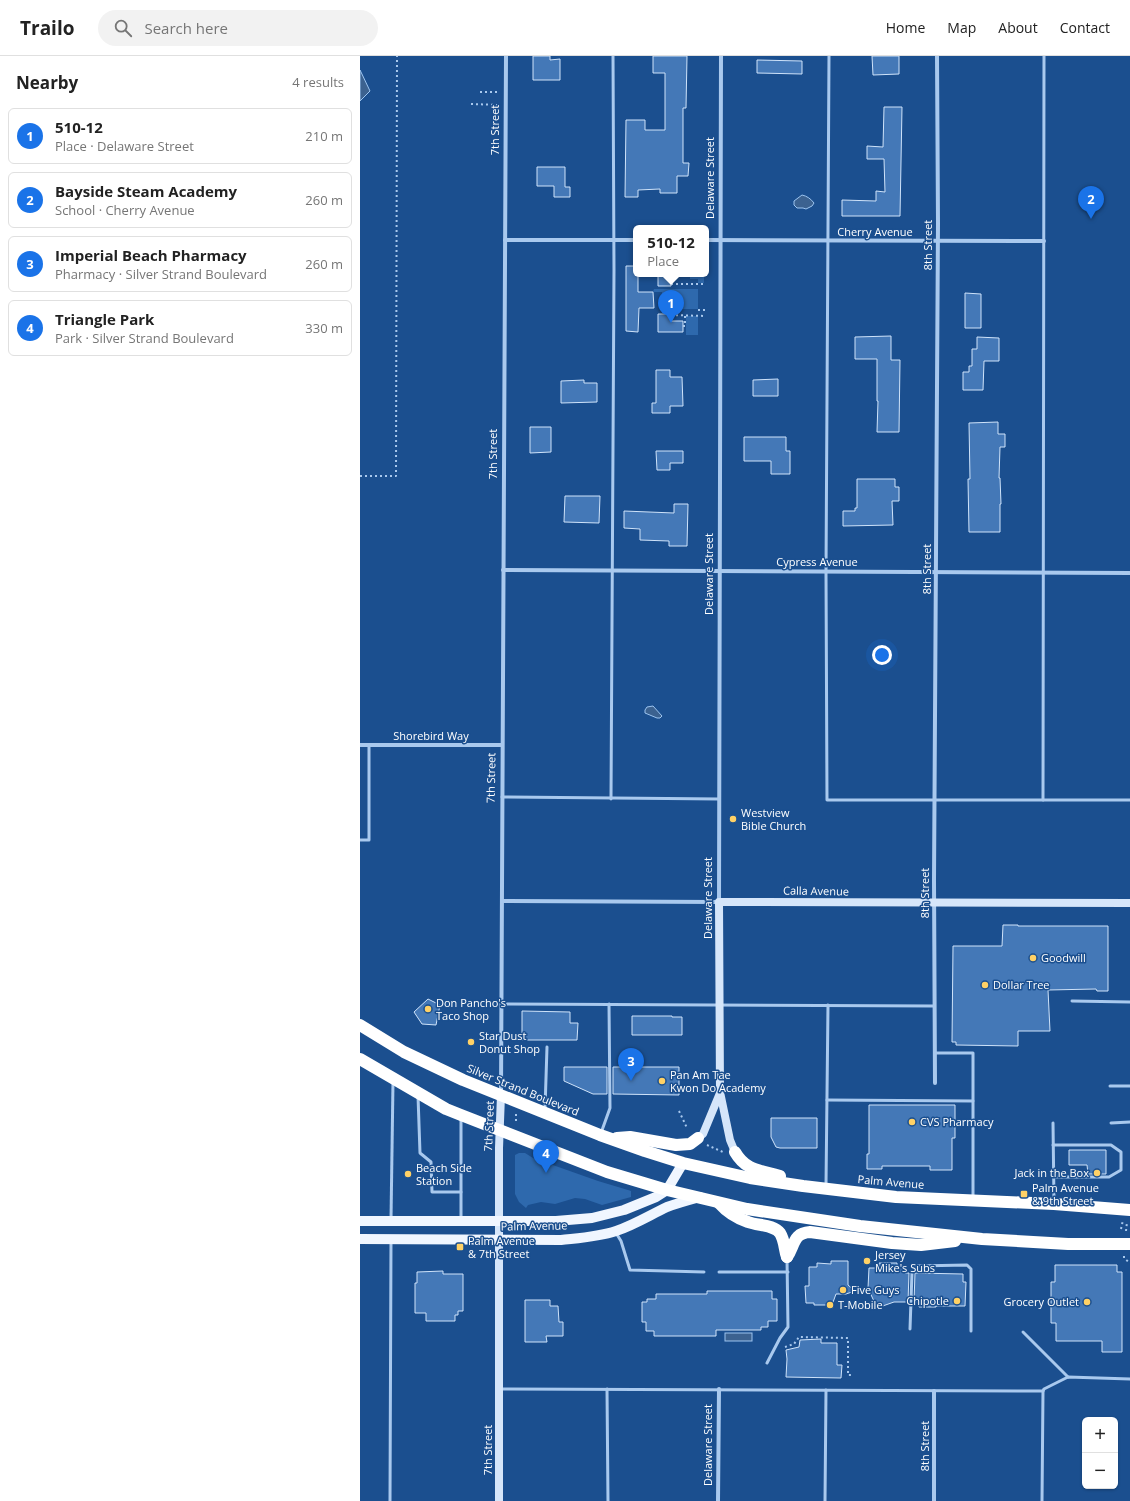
<!DOCTYPE html>
<html lang="en">
<head>
<meta charset="utf-8">
<style>
	:root { --surface:#fff; --page:#f2f2f2; --text:#222; --muted:#767676; --line:#e0e0e0; --accent:#1a73e8 }
	body { margin:0; font-family:"Open Sans",sans-serif; background:var(--page); color:var(--text) }
	.controls { position:absolute; right:12px; bottom:12px; display:grid; overflow:hidden; border-radius:6px; box-shadow:0 1px 3px #0004 }
	.controls button { width:36px; height:36px; display:grid; place-items:center; padding:0; border:0; border-bottom:1px solid var(--line); background:var(--surface); color:var(--text); font:20px sans-serif }
	.you { position:absolute; left:522px; top:599px; width:14px; height:14px; margin:-10px; border:3px solid #fff; border-radius:50%; background:#1a73e8; box-shadow:0 0 0 6px #1a73e833 }
	.badge { display:grid; place-items:center; width:26px; height:26px; border-radius:50%; background:var(--accent); color:#fff; font-size:13px; font-weight:700 }
	.pin { position:absolute; translate:-50% -33px; filter:drop-shadow(0 1px 2px #0008) }
	.pin::after { content:''; position:absolute; top:21px; width:14px; height:12px; background:inherit; clip-path:polygon(0 0,100% 0,50% 100%) }
	.popup { position:absolute; left:273px; top:169px; width:76px; height:52px; box-sizing:border-box; display:grid; place-content:center; border-radius:6px; background:var(--surface); filter:drop-shadow(0 1px 3px #0005); font-size:13px; white-space:nowrap; color:var(--muted) }
	.popup b { font-size:15px; color:var(--text) }
	.popup::after { content:''; position:absolute; left:50%; top:100%; margin-left:-8px; border:8px solid transparent; border-top-color:var(--surface) }
	.list { margin:0; padding:0; list-style:none }
	h2 { display:flex; justify-content:space-between; align-items:center; height:52px; margin:0; padding:0 16px; font-size:17px }
	h2 small { font-size:13px; font-weight:400; color:var(--muted) }
	.list li { display:grid; grid-template-columns:26px 1fr auto; gap:12px; align-items:center; box-sizing:border-box; height:56px; margin:0 8px 8px; padding:0 8px; border:1px solid var(--line); border-radius:6px }
	.list b { display:block; font-size:15px; white-space:nowrap }
	.list p { margin:0; font-size:13px; white-space:nowrap; color:var(--muted) }
	.list em { font-size:13px; font-style:normal; color:var(--muted) }
	.icon { flex:none; width:22px; height:22px; fill:none; stroke:currentColor; stroke-width:2; stroke-linecap:round; stroke-linejoin:round }
	.map { position:relative; flex:none; width:770px; height:1445px; overflow:hidden }
	header { display:flex; align-items:center; gap:24px; box-sizing:border-box; height:56px; padding:0 20px; background:var(--surface); border-bottom:1px solid var(--line) }
	header strong { font-size:19px }
	nav { display:flex; gap:22px; margin-inline-start:auto; font-size:14px }
	.search { width:280px; height:36px; background:var(--page); display:flex; align-items:center; gap:10px; box-sizing:border-box; padding:0 14px; border-radius:22px; color:var(--muted); font-size:15px }
	main { display:flex }
	aside { flex:1; background:var(--surface) }
	.map>svg:first-child { display:block }
</style>
</head>
<body>
<header>
<strong>Trailo</strong>
<div class="search"><svg class="icon" aria-label="search" viewBox="0 0 24 24"><circle cx="10" cy="10" r="6"/><path d="M15 15l6 6"/></svg>Search here</div>
<nav><a>Home</a><a>Map</a><a>About</a><a>Contact</a></nav>
</header>
<main>
<aside>
<h2>Nearby<small>4 results</small></h2>
<ul class="list">
<li><span class="badge">1</span><div><b>510-12</b><p>Place · Delaware Street</p></div><em>210 m</em></li>
<li><span class="badge">2</span><div><b>Bayside Steam Academy</b><p>School · Cherry Avenue</p></div><em>260 m</em></li>
<li><span class="badge">3</span><div><b>Imperial Beach Pharmacy</b><p>Pharmacy · Silver Strand Boulevard</p></div><em>260 m</em></li>
<li><span class="badge">4</span><div><b>Triangle Park</b><p>Park · Silver Strand Boulevard</p></div><em>330 m</em></li>
</ul>
</aside>
<div class="map">
<svg width="770" height="1445" viewBox="0 0 770 1445">
	<rect width="100%" height="100%" fill="#1b4f8f"/>
	<g fill="#2e69ad">
		<polygon points="330,218 344,218 344,227 338,227 338,223 330,223"/>
		<polygon points="294,233 338,233 338,253 302,253 302,236 293,236"/>
		<rect x="326" y="260" width="12" height="19"/>
		<polygon points="159,1097 165,1097 173,1102 238,1125 268,1134 271,1135 271,1141 242,1149 225,1143 215,1142 195,1148 181,1146 168,1149 166,1152 159,1146 155,1138 155,1099"/>
	</g>
	<g fill="#3c6290" stroke="#9cc4f0">
		<polygon points="0,14 10,35 0,45"/>
		<path d="M442 139C447 140 451 143 454 147L452 150 446 153 443 152H437L434 149V145Z"/>
		<polygon points="293,650 302,660 300,662 297,662 285,657 285,654 287,651"/>
		<rect x="365" y="1277" width="27" height="8"/>
	</g>
	<g fill="#4478b7" stroke="#cfe3fa">
		<polygon points="173,0 190,0 190,4 200,3 200,24 173,24"/>
		<polygon points="293,0 327,0 326,52 323,52 323,107 329,107 328,120 317,120 317,137 300,137 300,133 278,134 278,141 265,141 266,64 285,64 285,74 305,74 305,17 293,17"/>
		<polygon points="512,0 539,0 539,18 513,19"/>
		<polygon points="397,4 442,5 442,18 397,17"/>
		<polygon points="524,51 542,51 540,160 482,160 482,144 516,145 516,135 525,136 524,103 507,103 507,90 523,91"/>
		<polygon points="177,111 205,111 205,131 210,131 210,141 194,141 194,130 177,130"/>
		<polygon points="266,210 276,210 276,218 278,218 278,236 293,236 294,252 279,252 278,276 266,275"/>
		<polygon points="298,218 312,218 311,230 298,230"/>
		<polygon points="605,237 621,238 621,272 605,272"/>
		<polygon points="298,258 311,258 311,265 323,265 323,276 298,276"/>
		<polygon points="531,280 531,304 540,304 539,376 517,376 518,345 517,345 517,303 495,303 495,281"/>
		<polygon points="617,281 639,282 639,305 624,305 623,334 603,334 603,316 609,316 609,310 612,310 612,293 617,293"/>
		<polygon points="296,314 310,314 310,321 322,321 323,350 310,350 310,357 292,357 292,347 296,347"/>
		<polygon points="418,323 418,340 393,340 393,324"/>
		<polygon points="224,324 224,327 237,327 237,346 201,347 201,325"/>
		<polygon points="638,366 638,378 645,378 645,391 640,391 639,422 640,422 641,448 640,448 640,476 609,476 608,423 610,423 609,367"/>
		<polygon points="170,371 191,371 191,396 170,397"/>
		<polygon points="384,381 426,381 426,395 430,395 430,418 411,418 411,405 384,405"/>
		<polygon points="296,395 323,395 323,407 310,407 310,414 297,414"/>
		<polygon points="497,423 535,423 535,431 539,431 539,445 532,445 533,469 483,470 483,455 495,455 495,452 497,452"/>
		<polygon points="205,440 240,440 239,467 204,466"/>
		<polygon points="314,448 328,448 327,490 309,490 309,485 280,484 280,473 264,472 264,455 314,457"/>
		<polygon points="643,869 658,869 658,870 748,870 748,935 737,935 736,933 688,934 690,975 658,975 658,990 596,989 596,986 592,986 593,890 642,890"/>
		<polygon points="68,943 80,949 76,969 62,968 54,956"/>
		<polygon points="162,955 210,956 210,967 218,967 217,984 162,984"/>
		<polygon points="272,960 312,960 312,961 322,961 322,979 272,979"/>
		<polygon points="204,1011 247,1011 247,1038 233,1038 204,1025"/>
		<polygon points="253,1011 319,1011 319,1039 253,1038"/>
		<polygon points="509,1049 595,1049 595,1082 592,1082 592,1114 570,1114 570,1110 522,1110 522,1113 507,1113 507,1098 509,1098"/>
		<polygon points="411,1062 457,1062 457,1092 420,1092 416,1091 411,1081"/>
		<polygon points="709,1094 746,1094 746,1118 728,1118 727,1109 709,1109"/>
		<polygon points="471,1205 488,1205 488,1229 495,1235 486,1238 476,1238 472,1249 454,1249 454,1247 446,1247 445,1230 449,1230 449,1211 457,1211 457,1207 471,1208"/>
		<polygon points="519,1207 537,1207 537,1210 545,1210 545,1217 549,1217 548,1246 534,1246 517,1252 508,1232 509,1212 519,1212"/>
		<polygon points="695,1209 757,1209 757,1216 762,1216 762,1296 742,1296 742,1285 696,1285 696,1267 691,1267 691,1226 695,1226"/>
		<polygon points="83,1215 83,1218 103,1218 103,1255 98,1255 98,1259 95,1259 95,1265 66,1265 66,1257 55,1257 55,1227 57,1227 57,1216"/>
		<polygon points="555,1217 603,1218 603,1226 606,1226 605,1250 576,1250 576,1251 559,1251 559,1246 554,1246"/>
		<polygon points="347,1235 412,1235 412,1243 417,1243 417,1265 408,1265 408,1271 401,1271 401,1274 356,1274 356,1280 294,1280 294,1275 286,1275 286,1266 282,1266 282,1246 287,1246 287,1243 296,1243 296,1238 347,1238"/>
		<polygon points="165,1244 190,1244 190,1250 198,1250 199,1266 203,1266 203,1280 186,1280 187,1286 165,1286"/>
		<polygon points="461,1283 461,1287 477,1287 477,1309 482,1309 481,1322 426,1321 427,1303 426,1294 439,1291 440,1284"/>
	</g>
	<g fill="none" stroke-linecap="round" stroke-linejoin="round">
		<g stroke="#a9c9ee" stroke-width="2" stroke-dasharray="2 3" stroke-linecap="butt">
			<polyline points="120,36 139,36"/>
			<polyline points="111,48 139,49"/>
			<polyline points="311,228 346,228"/>
			<polyline points="338,254 346,254"/>
			<polyline points="311,259 346,260"/>
			<polyline points="323,270 325,270 325,259"/>
			<polyline points="0,420 36,420 37,0"/>
			<polyline points="319,1055 327,1072"/>
			<polyline points="156,1058 156,1067"/>
			<polyline points="347,1089 363,1096"/>
			<polyline points="761,1173 763,1164"/>
			<polyline points="766,1175 767,1166"/>
			<polyline points="764,1200 764,1202 770,1207"/>
			<polyline points="425,1291 434,1288 439,1281 488,1282 488,1319 493,1319"/>
		</g>
		<g stroke="#a9c9ee" stroke-width="3">
			<polyline points="469,0 466,516 467,744 770,744"/>
			<polyline points="142,741 359,743"/>
			<polyline points="251,743 254,214 253,0"/>
			<polyline points="683,744 684,0"/>
			<polyline points="0,784 9,784 9,689"/>
			<polyline points="712,945 770,946"/>
			<polyline points="141,948 574,950"/>
			<polyline points="575,997 613,997 613,1141"/>
			<polyline points="750,1030 770,1030"/>
			<polyline points="58,1040 60,1097 71,1106 72,1136 101,1136"/>
			<polyline points="467,1044 613,1045"/>
			<polyline points="185,1053 187,991"/>
			<polyline points="693,1067 694,1146"/>
			<polyline points="751,1067 770,1066"/>
			<polyline points="241,1077 250,1052 249,948"/>
			<polyline points="693,1089 751,1089 761,1096 761,1114 749,1121 694,1121"/>
			<polyline points="466,1129 468,949"/>
			<polyline points="31,1163 33,1026"/>
			<polyline points="101,1163 101,1063"/>
			<polyline points="256,1177 261,1185 270,1214 344,1216"/>
			<polyline points="359,1216 428,1216"/>
			<polyline points="550,1273 552,1216 556,1210 607,1209 611,1213 611,1275"/>
			<polyline points="663,1276 708,1321"/>
			<polyline points="407,1307 420,1282 428,1271 427,1203"/>
			<polyline points="139,1333 683,1335 684,1333 708,1321 770,1323"/>
			<polyline points="247,1333 248,1445"/>
			<polyline points="30,1445 31,1185"/>
			<polyline points="465,1445 466,1334"/>
			<polyline points="682,1445 683,1335"/>
		</g>
		<g stroke="#a9c9ee" stroke-width="4">
			<polyline points="145,184 276,184"/>
			<polyline points="346,184 684,185"/>
			<polyline points="143,514 770,517"/>
			<polyline points="0,689 142,689"/>
			<polyline points="142,845 359,846 361,0"/>
			<polyline points="575,1027 574,825 578,167 577,0"/>
			<polyline points="141,1038 146,0"/>
			<polyline points="358,1445 359,1333"/>
			<polyline points="574,1445 574,1335"/>
		</g>
		<g stroke="#d6e6fa" stroke-width="8">
			<polyline points="338,1082 343,1078 360,1037"/>
			<polyline points="375,1096 370,1084 360,1036 359,846 770,847"/>
			<polyline points="139,1445 139,1092 141,1039"/>
		</g>
		<g stroke="#f0f6ff" stroke-width="10">
			<polyline points="0,1165 196,1165 232,1162 264,1154 296,1141 307,1134 323,1107"/>
			<path d="M0 1183 201 1184C219 1182 238 1181 256 1175 274 1169 290 1159 307 1151 318 1147 329 1144 340 1141"/>
		</g>
		<g stroke="#fff" stroke-width="12">
			<polyline points="0,969 44,996 103,1024 240,1079 285,1095 323,1107 390,1122 443,1130 536,1141 694,1148 770,1154"/>
			<polyline points="0,1003 86,1053 101,1059 247,1116 307,1134 387,1153 500,1170 622,1183 708,1188 770,1188"/>
			<polyline points="257,1082 270,1081 316,1089 330,1088 338,1082"/>
			<path d="M375 1096C386 1115 400 1114 420 1120"/>
			<path d="M359 1147C367 1156 376 1162 388 1166 398 1170 413 1168 420 1177 425 1185 424 1193 427 1201"/>
			<path d="M427 1201C435 1189 433 1177 450 1176L532 1187 561 1189 595 1185"/>
		</g>
	</g>
	<g fill="#ffd166" stroke="#1b4f8f" stroke-width="1.5">
		<circle cx="373" cy="763" r="4"/>
		<circle cx="673" cy="902" r="4"/>
		<circle cx="625" cy="929" r="4"/>
		<circle cx="68" cy="953" r="4"/>
		<circle cx="111" cy="986" r="4"/>
		<circle cx="302" cy="1025" r="4"/>
		<circle cx="552" cy="1066" r="4"/>
		<circle cx="737" cy="1117" r="4"/>
		<circle cx="48" cy="1118" r="4"/>
		<rect x="660" y="1134" width="8" height="8" rx="2"/>
		<rect x="96" y="1187" width="8" height="8" rx="2"/>
		<circle cx="507" cy="1205" r="4"/>
		<circle cx="483" cy="1234" r="4"/>
		<circle cx="597" cy="1245" r="4"/>
		<circle cx="727" cy="1246" r="4"/>
		<circle cx="470" cy="1249" r="4"/>
	</g>
	<g text-anchor="middle" stroke-width="3" stroke-linejoin="round" paint-order="stroke">
		<g font-size="11" fill="#fff" stroke="#1b4f8f">
			<text transform="translate(135 74) rotate(-90)" y="4">7th Street</text>
			<text transform="translate(350 122) rotate(-90)" y="4">Delaware Street</text>
			<text x="515" y="180">Cherry Avenue</text>
			<text transform="translate(568 189) rotate(-90)" y="4">8th Street</text>
			<text transform="translate(133 398) rotate(-90)" y="4">7th Street</text>
			<text x="457" y="510">Cypress Avenue</text>
			<text transform="translate(567 513) rotate(-90)" y="4">8th Street</text>
			<text transform="translate(349 518) rotate(-90)" y="4">Delaware Street</text>
			<text x="71" y="684">Shorebird Way</text>
			<text transform="translate(131 722) rotate(-89)" y="4">7th Street</text>
			<text transform="translate(456 835) rotate(1)" y="4">Calla Avenue</text>
			<text transform="translate(565 837) rotate(-90)" y="4">8th Street</text>
			<text transform="translate(348 842) rotate(-90)" y="4">Delaware Street</text>
			<text transform="translate(163 1034) rotate(22)" y="4">Silver Strand Boulevard</text>
			<text transform="translate(129 1070) rotate(-88)" y="4">7th Street</text>
			<text transform="translate(531 1126) rotate(5)" y="4">Palm Avenue</text>
			<text transform="translate(174 1170) rotate(-1)" y="4">Palm Avenue</text>
			<text transform="translate(348 1389) rotate(-90)" y="4">Delaware Street</text>
			<text transform="translate(565 1390) rotate(-90)" y="4">8th Street</text>
			<text transform="translate(128 1394) rotate(-90)" y="4">7th Street</text>
		</g>
		<g font-size="11" fill="#fff" stroke="#1b4f8f" text-anchor="start">
			<text x="381" y="761">Westview<tspan x="381" dy="13">Bible Church</tspan></text>
			<text x="681" y="906">Goodwill</text>
			<text x="633" y="933">Dollar Tree</text>
			<text x="76" y="951">Don Pancho's<tspan x="76" dy="13">Taco Shop</tspan></text>
			<text x="119" y="984">Star Dust<tspan x="119" dy="13">Donut Shop</tspan></text>
			<text x="310" y="1023">Pan Am Tae<tspan x="310" dy="13">Kwon Do Academy</tspan></text>
			<text x="560" y="1070">CVS Pharmacy</text>
			<text x="56" y="1116">Beach Side<tspan x="56" dy="13">Station</tspan></text>
			<text x="729" y="1121" text-anchor="end">Jack in the Box</text>
			<text x="672" y="1136">Palm Avenue<tspan x="672" dy="13">&amp; 9th Street</tspan></text>
			<text x="108" y="1189">Palm Avenue<tspan x="108" dy="13">&amp; 7th Street</tspan></text>
			<text x="515" y="1203">Jersey<tspan x="515" dy="13">Mike's Subs</tspan></text>
			<text x="491" y="1238">Five Guys</text>
			<text x="589" y="1249" text-anchor="end">Chipotle</text>
			<text x="719" y="1250" text-anchor="end">Grocery Outlet</text>
			<text x="478" y="1253">T-Mobile</text>
		</g>
	</g>
</svg>
<div class="controls">
<button>+</button>
<button>−</button>
</div>
<div class="you"></div>
<div class="pin badge" style="left:311px;top:267px">1</div>
<div class="popup"><b>510-12</b>Place</div>
<div class="pin badge" style="left:731px;top:163px">2</div>
<div class="pin badge" style="left:271px;top:1025px">3</div>
<div class="pin badge" style="left:186px;top:1117px">4</div>
</div>
</main>
</body>
</html>
